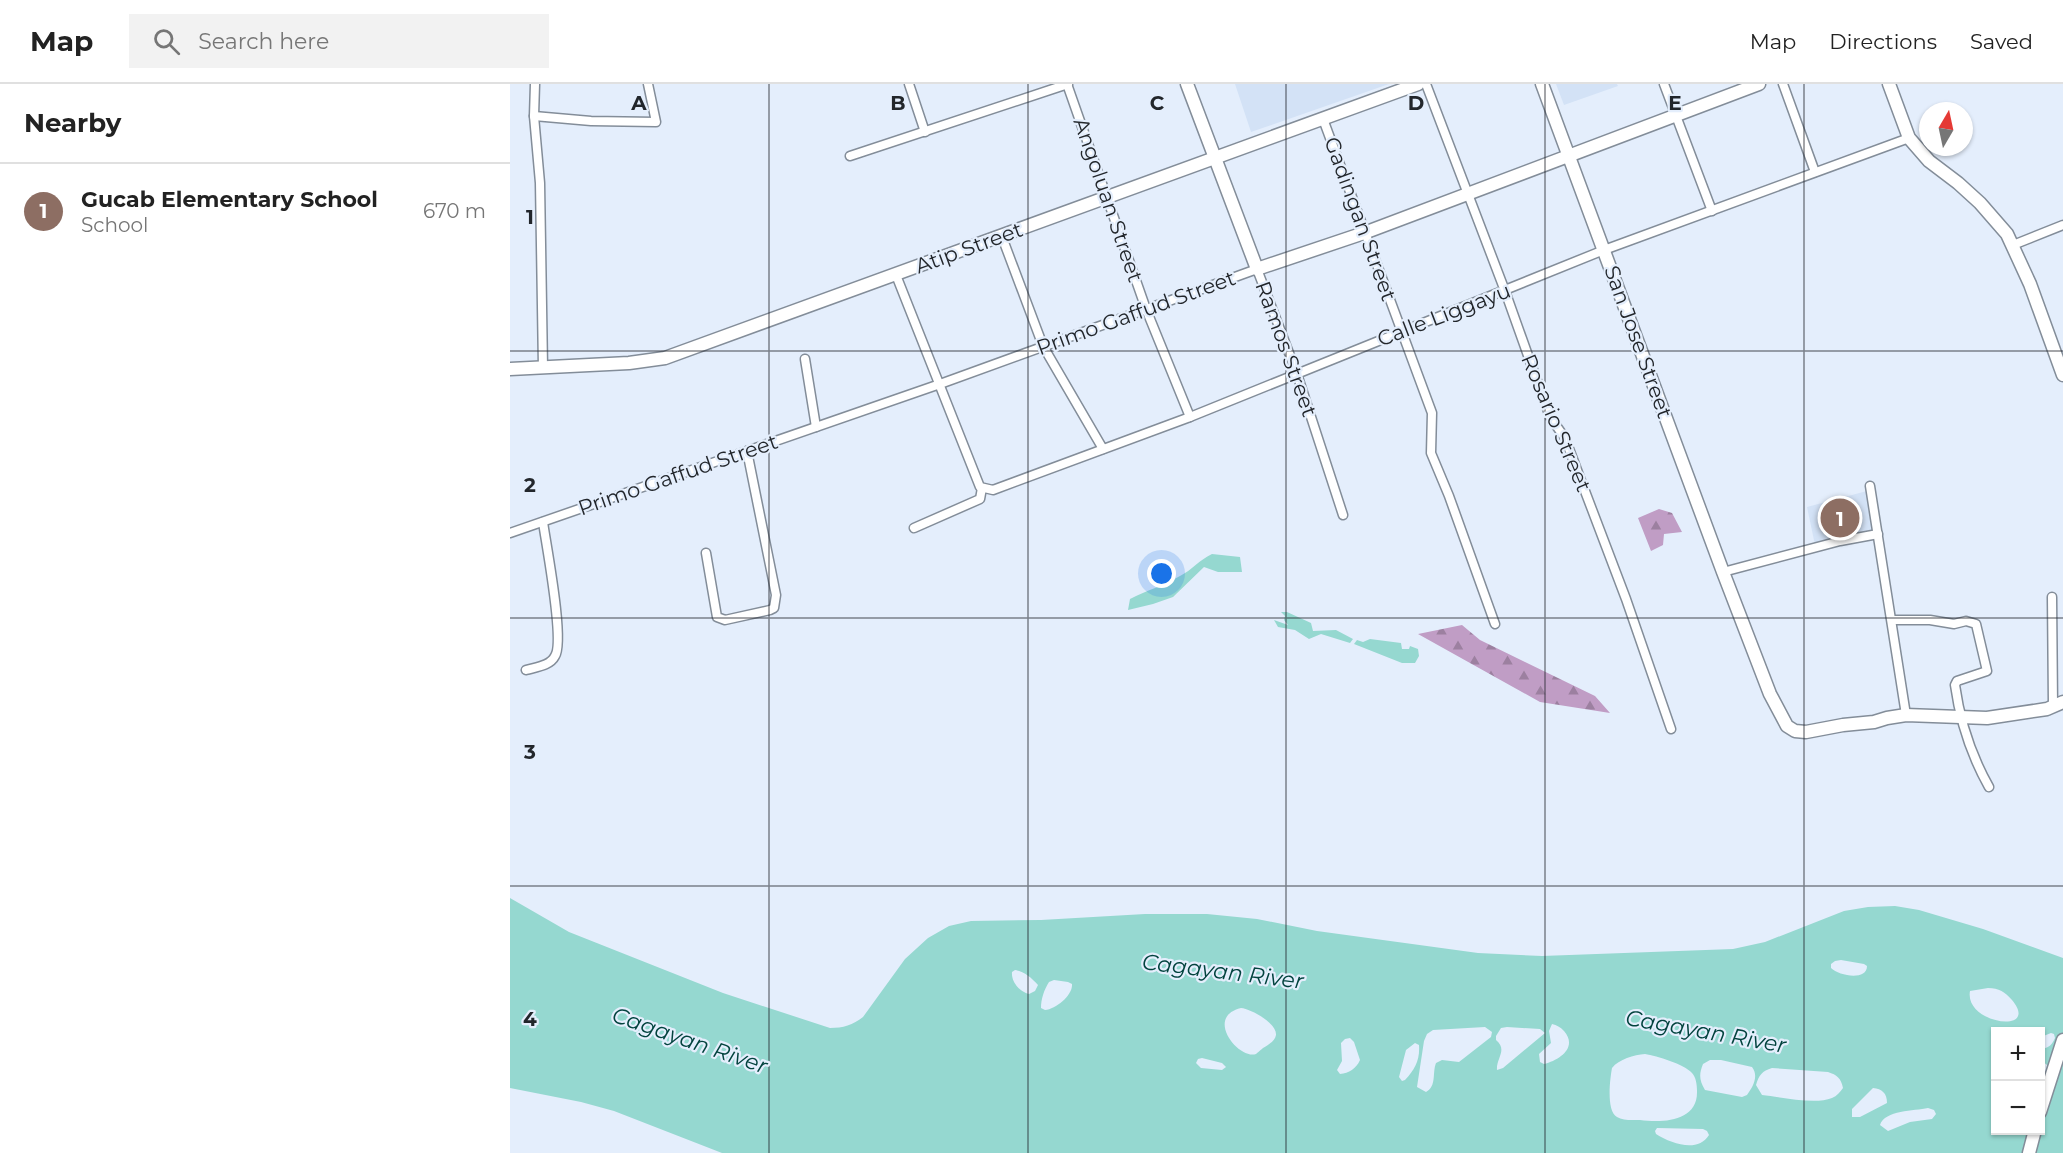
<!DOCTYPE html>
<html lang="en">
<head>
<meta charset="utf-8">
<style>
	:root { --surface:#fff; --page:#f2f2f2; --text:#222; --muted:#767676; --line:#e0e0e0; --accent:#9d6323 }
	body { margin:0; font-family:Montserrat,sans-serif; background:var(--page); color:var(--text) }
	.controls { position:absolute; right:18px; bottom:18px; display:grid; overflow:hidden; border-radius:0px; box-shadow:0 2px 4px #0004 }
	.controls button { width:54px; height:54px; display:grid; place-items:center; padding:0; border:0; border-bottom:2px solid var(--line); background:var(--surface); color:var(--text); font:30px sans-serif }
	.compass { position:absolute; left:1409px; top:18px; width:54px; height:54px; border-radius:50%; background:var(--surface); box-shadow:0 2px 4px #0004; rotate:9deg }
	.you { position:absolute; left:652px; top:490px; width:21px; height:21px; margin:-15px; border:4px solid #fff; border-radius:50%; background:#1a73e8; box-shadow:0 0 0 9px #1a73e833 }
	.badge { display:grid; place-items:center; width:39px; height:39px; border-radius:50%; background:var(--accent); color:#fff; font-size:20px; font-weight:700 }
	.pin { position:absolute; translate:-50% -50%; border:3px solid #fff; box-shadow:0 2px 6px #0006 }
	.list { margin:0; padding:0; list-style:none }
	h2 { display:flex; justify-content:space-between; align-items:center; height:78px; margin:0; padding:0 24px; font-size:26px }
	h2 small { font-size:20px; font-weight:400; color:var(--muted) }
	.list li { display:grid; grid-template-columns:39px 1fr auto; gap:18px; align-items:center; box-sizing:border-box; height:96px; padding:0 24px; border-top:2px solid var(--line) }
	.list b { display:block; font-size:22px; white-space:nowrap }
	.list p { margin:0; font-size:20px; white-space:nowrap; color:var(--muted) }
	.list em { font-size:20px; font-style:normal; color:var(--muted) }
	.icon { flex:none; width:33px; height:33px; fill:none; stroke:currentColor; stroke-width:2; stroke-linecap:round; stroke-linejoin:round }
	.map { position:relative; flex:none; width:1553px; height:1069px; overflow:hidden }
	header { display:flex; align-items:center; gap:36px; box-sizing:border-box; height:84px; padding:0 30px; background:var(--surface); border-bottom:2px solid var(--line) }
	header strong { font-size:28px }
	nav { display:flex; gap:33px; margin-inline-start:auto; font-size:21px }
	.search { width:420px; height:54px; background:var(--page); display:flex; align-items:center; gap:15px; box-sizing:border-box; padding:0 21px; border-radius:0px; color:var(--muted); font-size:22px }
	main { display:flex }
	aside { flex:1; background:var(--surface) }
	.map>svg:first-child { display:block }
</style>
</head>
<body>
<header>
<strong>Map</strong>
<div class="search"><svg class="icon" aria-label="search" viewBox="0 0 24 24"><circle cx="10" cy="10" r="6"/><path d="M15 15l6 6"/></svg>Search here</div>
<nav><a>Map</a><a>Directions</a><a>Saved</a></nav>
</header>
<main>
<aside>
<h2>Nearby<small></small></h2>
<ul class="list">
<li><span class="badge" style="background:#8d6e63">1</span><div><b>Gucab Elementary School</b><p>School</p></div><em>670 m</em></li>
</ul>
</aside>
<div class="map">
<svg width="1553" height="1069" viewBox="0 0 1553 1069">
	<defs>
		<pattern id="forest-firs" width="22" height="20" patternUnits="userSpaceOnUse" patternTransform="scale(1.5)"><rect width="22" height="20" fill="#c09dc5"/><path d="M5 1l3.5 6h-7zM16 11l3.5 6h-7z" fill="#9c80a0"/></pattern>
	</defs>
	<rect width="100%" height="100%" fill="#e4eefc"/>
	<g fill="#d3e2f6">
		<polygon points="725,0 879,0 741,48"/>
		<polygon points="1046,0 1107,0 1108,2 1054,21"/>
		<polygon points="1357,407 1362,446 1305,461 1297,423"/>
	</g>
	<g fill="url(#forest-firs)">
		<polygon points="1149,425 1162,429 1172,448 1154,450 1153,461 1141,467 1128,434"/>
		<polygon points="952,541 970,556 1085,612 1100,629 1030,618 908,550"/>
	</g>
	<g fill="#95d8d0" fill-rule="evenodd">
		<path d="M702 470 730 473 732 488H708L694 483 663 513 643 520 618 526 620 515C636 507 654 501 670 492 682 486 689 476 702 470Z"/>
		<polygon points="771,528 777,528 801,539 803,547 826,546 843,555 840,559 811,550 799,555 785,546 768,543 764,536 778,541 774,536 775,532"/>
		<polygon points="860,555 891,559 892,565 899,565 900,562 908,565 909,572 905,579 892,579 844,560 847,556 853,558"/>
		<path d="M0 814 59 848 213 909 320 944C333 944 343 941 353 933L395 875 418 854 439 842 461 837 531 836 635 830H697L747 835 807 847 968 869 1032 872 1223 865 1255 858 1334 827 1358 823 1385 822 1409 826 1473 845 1553 874V1069H212L104 1027 71 1018 0 1004ZM1331 876 1354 880 1357 882C1357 897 1329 892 1321 884V880L1325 877ZM505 886C514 887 522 894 528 901L525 907 519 910C510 908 501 898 502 888ZM544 896 558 898 562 900C563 911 546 925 535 926L531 924C531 915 534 906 539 898ZM1478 904C1489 904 1495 908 1502 916 1531 951 1454 940 1460 907ZM731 924C741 925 767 939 766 951 765 957 758 961 753 964 752 965 747 969 746 970 729 976 694 933 731 924ZM1042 940C1047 941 1050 943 1054 947 1068 963 1050 976 1034 980L1030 978 1029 970 1041 959 1039 947ZM975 943 982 948 981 953 949 978 932 976 926 979C922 989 927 1002 916 1008L907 1003 914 957 917 950 923 946ZM997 943 1030 945 1035 949 993 984 987 986C986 974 998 966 986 956V952L991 944ZM1486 948H1530L1531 953 1541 949 1544 950 1545 954C1542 961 1538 965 1531 964V976L1537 981 1536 990 1531 993 1530 1046H1486ZM840 954 844 958 850 976C846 985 839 989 830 990L827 986 832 977 831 959 835 955ZM905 959 909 961C910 976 905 985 895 996L892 997 889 993 896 966ZM1135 970C1147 972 1174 980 1182 989 1186 993 1187 1001 1187 1007 1188 1038 1152 1039 1130 1036 1123 1036 1113 1037 1107 1033 1096 1027 1100 995 1102 984 1109 975 1124 971 1135 970ZM692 974 712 979 716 983 712 986 691 984 686 979 688 975ZM1200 976H1211L1242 983C1249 992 1243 1003 1237 1011L1232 1013 1195 1006C1189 996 1189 990 1193 980ZM1262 984 1318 988C1327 991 1331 994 1333 1004 1330 1008 1327 1012 1322 1014 1305 1021 1271 1013 1252 1011L1246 1001C1249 991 1252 987 1262 984ZM1363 1004C1372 1005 1377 1009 1377 1019L1350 1033H1342V1025ZM1418 1024 1424 1026 1426 1030 1422 1035 1400 1038 1378 1047 1370 1041C1375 1026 1404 1027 1418 1024ZM1147 1044 1193 1045 1197 1047 1199 1051C1188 1069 1162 1060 1146 1050L1145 1047Z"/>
	</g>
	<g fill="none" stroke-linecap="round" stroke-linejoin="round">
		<g stroke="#838d99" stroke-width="11">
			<g id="street">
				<polyline points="25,0 24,32 30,99 33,284"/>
				<polyline points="399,0 415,48"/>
				<polyline points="557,0 636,225 680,333"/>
				<polyline points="916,0 995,207 1040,333 1055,354 1070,394 1116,515 1161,645"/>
				<polyline points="1154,0 1202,127"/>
				<polyline points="1273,0 1305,88"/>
				<polyline points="24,32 81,37 146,38 138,0"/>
				<polyline points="813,35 922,329 921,369 939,412 985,540"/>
				<polyline points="340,72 558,0"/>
				<polyline points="492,153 533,262 593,365"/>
				<polyline points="1503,161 1553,141"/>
				<polyline points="386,191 470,403 483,406 680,333 1094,166 1399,54"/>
				<polyline points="295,275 306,343"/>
				<polyline points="1360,402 1396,631"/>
				<polyline points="404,444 470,415 472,404"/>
				<polyline points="0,449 430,300 747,185 787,290 833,431"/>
				<polyline points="196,469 207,533 215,536 260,526 264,524 266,511 237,367"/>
				<polyline points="1213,488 1330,457 1368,450"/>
				<polyline points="1542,513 1543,622"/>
				<path d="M1383 536H1420L1444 540 1456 537 1466 540 1477 587 1447 597 1445 601C1450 637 1461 671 1479 703"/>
				<path d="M16 586C26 583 40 582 45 572 55 557 36 460 33 438"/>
			</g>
		</g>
		<g stroke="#838d99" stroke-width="15">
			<g id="secondary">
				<polyline points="677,0 747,185 854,149 1249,0"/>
				<polyline points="1032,0 1213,488 1260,610 1277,642 1285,647 1296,648 1333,641 1364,638 1377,634 1396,631 1477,634 1537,625 1553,618"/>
				<polyline points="1379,0 1399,54 1419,77 1448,99 1470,119 1497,150 1520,200 1553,291"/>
				<polyline points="0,285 119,279 155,274 908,0"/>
				<polyline points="1530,1028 1553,956"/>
				<polyline points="1519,1069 1525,1046"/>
			</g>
		</g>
		<use href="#street" stroke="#fff" stroke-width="8"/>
		<use href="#secondary" stroke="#fff" stroke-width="12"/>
	</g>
	<path fill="none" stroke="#22262b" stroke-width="1.5" stroke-opacity="0.55" d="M259 0V1069M518 0V1069M776 0V1069M1035 0V1069M1294 0V1069M0 267H1553M0 534H1553M0 802H1553"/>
	<g text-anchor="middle" stroke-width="4.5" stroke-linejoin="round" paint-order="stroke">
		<g font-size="21" fill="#22262b" stroke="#e4eefc">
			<text transform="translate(598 116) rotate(71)" y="7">Angoluan Street</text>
			<text transform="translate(850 135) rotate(70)" y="7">Gadingan Street</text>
			<text transform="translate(459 164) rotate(-20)" y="7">Atip Street</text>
			<text transform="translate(626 229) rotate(-20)" y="7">Primo Gaffud Street</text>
			<text transform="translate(934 231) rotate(-21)" y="7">Calle Liggayu</text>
			<text transform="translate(1128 258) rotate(70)" y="7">San Jose Street</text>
			<text transform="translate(776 265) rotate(70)" y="7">Ramos Street</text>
			<text transform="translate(1046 339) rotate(67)" y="7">Rosario Street</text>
			<text transform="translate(168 391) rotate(-19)" y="7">Primo Gaffud Street</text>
		</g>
		<g font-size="22" font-style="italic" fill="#02433e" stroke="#e4eefc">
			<text transform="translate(713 887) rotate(7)" y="8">Cagayan River</text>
			<text transform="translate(1196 947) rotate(10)" y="8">Cagayan River</text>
			<text transform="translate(180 956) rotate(19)" y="8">Cagayan River</text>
		</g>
	</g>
	<g font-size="20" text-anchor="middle" font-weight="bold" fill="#22262b" stroke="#e4eefc" stroke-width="4.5" stroke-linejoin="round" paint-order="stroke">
		<text x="129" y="26">A</text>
		<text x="388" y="26">B</text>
		<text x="647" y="26">C</text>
		<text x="906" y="26">D</text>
		<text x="1165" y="26">E</text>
		<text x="20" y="140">1</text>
		<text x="20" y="408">2</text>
		<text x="20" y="675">3</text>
		<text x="20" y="942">4</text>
	</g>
</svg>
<div class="controls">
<button>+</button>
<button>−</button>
</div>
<svg class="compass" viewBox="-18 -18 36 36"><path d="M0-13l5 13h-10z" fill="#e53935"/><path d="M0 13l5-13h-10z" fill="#767676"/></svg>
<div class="you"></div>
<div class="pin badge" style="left:1330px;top:434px;background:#8d6e63">1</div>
</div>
</main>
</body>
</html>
